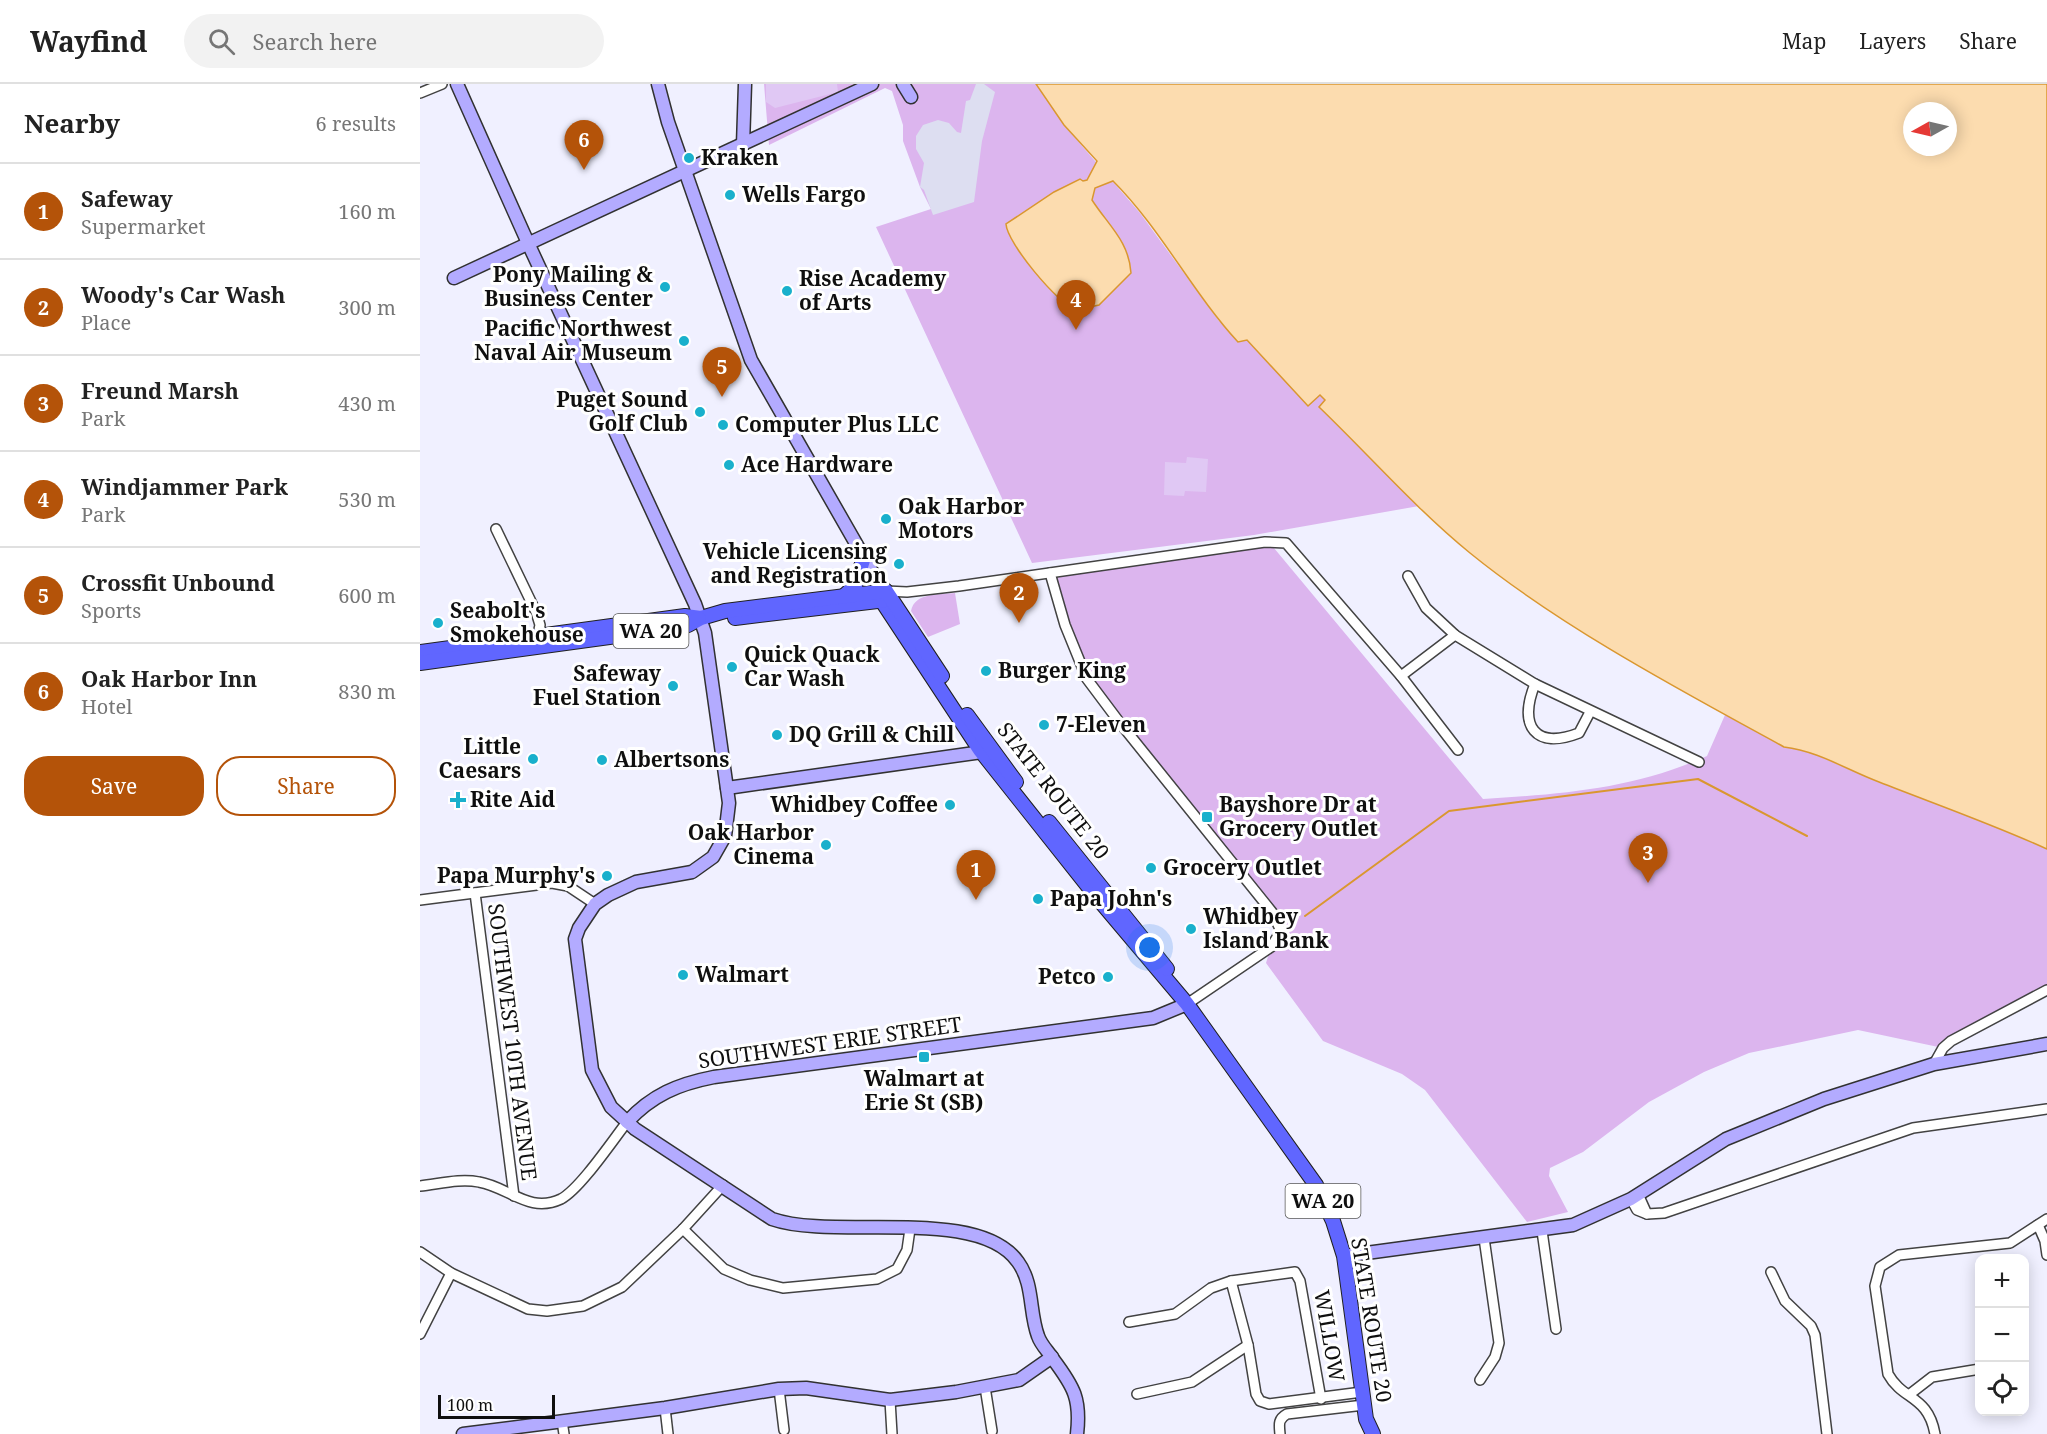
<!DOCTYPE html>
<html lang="en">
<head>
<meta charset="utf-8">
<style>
	:root { --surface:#fff; --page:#f2f2f2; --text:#222; --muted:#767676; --line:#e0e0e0; --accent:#b45309 }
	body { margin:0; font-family:"Noto Serif",serif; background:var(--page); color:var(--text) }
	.controls { position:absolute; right:18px; bottom:18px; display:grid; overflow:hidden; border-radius:12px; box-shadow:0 3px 15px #0003 }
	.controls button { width:54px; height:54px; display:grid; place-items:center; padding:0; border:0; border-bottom:2px solid var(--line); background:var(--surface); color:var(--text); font:30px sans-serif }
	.compass { position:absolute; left:1483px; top:18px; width:54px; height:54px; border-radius:50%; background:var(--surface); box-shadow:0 3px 15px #0003; rotate:262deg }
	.scale { position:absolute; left:18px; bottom:15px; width:117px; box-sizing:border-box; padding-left:6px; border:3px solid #0f0f0f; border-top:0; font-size:16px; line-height:21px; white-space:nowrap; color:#0f0f0f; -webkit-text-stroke:4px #fff; paint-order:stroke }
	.you { position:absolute; left:730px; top:864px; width:21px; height:21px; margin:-15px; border:4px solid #fff; border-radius:50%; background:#1a73e8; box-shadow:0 0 0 9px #1a73e833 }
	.badge { display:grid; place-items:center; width:39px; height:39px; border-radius:50%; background:var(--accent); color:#fff; font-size:20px; font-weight:700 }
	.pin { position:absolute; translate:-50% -50px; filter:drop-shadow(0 2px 3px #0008) }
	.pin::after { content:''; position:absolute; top:32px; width:21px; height:18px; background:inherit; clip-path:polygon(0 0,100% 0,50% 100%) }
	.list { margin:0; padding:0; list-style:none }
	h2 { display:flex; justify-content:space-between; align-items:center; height:78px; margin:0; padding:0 24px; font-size:26px }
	h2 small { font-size:20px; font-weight:400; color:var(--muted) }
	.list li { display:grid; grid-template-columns:39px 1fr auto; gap:18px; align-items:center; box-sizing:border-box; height:96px; padding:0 24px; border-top:2px solid var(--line) }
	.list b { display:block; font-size:22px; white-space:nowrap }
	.list p { margin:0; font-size:20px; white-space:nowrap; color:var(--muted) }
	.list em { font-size:20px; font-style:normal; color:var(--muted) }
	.actions { display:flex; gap:12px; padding:18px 24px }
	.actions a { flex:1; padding:14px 0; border:2px solid var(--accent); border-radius:24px; text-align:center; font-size:21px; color:var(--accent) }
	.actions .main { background:var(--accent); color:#fff }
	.icon { flex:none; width:33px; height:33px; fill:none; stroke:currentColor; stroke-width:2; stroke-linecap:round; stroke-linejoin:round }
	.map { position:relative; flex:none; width:1627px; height:1350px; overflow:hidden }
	header { display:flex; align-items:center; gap:36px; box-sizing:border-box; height:84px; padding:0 30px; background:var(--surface); border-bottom:2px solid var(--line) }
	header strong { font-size:28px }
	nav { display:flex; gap:33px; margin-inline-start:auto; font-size:21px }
	.search { width:420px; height:54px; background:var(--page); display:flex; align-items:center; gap:15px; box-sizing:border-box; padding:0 21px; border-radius:33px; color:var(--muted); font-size:22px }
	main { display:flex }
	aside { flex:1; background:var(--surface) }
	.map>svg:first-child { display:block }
</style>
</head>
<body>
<header>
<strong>Wayfind</strong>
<div class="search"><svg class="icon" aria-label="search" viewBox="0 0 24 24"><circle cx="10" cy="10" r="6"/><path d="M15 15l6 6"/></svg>Search here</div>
<nav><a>Map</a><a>Layers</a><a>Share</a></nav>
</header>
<main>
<aside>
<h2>Nearby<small>6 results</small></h2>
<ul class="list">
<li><span class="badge">1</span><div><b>Safeway</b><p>Supermarket</p></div><em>160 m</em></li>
<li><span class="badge">2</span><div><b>Woody's Car Wash</b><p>Place</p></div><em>300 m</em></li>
<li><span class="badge">3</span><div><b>Freund Marsh</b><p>Park</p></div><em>430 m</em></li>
<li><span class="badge">4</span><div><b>Windjammer Park</b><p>Park</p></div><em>530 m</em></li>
<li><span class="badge">5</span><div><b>Crossfit Unbound</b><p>Sports</p></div><em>600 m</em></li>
<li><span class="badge">6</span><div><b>Oak Harbor Inn</b><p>Hotel</p></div><em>830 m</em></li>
</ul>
<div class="actions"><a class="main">Save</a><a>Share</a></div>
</aside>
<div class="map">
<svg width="1627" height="1350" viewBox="0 0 1627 1350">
	<rect width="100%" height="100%" fill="#f0f0ff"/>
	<g fill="#dcb5ee">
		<polygon points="344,0 616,0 644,41 720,129 799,237 827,256 888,321 900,310 905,316 899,323 999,422 834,451 612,479 456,143 511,125 500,103 483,57 483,41 472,7 465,4 349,61"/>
		<path d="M849 458 1063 715C1143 710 1213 705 1287 672L1305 631 1364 663 1385 666 1458 698 1525 722 1627 765V906L1523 964 1438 946 1329 969 1284 988 1229 1018 1163 1068 1130 1084 1129 1092 1148 1128 1107 1138 1005 1006 982 990 903 957 846 879 851 863 861 847 667 595 630 489Z"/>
		<path d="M535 509 540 540 508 553 491 527C495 508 519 511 535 509Z"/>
	</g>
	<g fill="#e0c8f4">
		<polygon points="346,0 417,0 418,8 355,24 346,18"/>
		<polygon points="767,373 788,375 786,408 765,407 764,412 744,411 745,378 766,379"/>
	</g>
	<polygon fill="#dddef1" points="556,0 564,0 575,8 562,57 554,118 513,131 504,106 500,103 504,79 496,65 496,52 503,41 518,36 529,39 537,48 541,49 546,17 550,16"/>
	<path fill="#fcdcaf" stroke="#da972f" stroke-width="1.5" fill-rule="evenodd" d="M616 0H1627V765C1572 740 1515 720 1459 698 1427 686 1398 667 1364 663 1260 606 1141 543 1050 469 996 425 949 371 899 323L905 316 900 311 888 322 827 256 818 258C772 208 741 145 693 97L675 104 672 116C688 141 709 157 711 189L679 221 656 226C638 220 587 159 586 140L634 108 660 95 663 97 667 96 677 77 644 41ZM1492 27H1528V63H1492Z"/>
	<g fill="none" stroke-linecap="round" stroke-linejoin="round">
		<polyline stroke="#da972f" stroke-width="2" points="885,832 1029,727 1278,695 1387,752"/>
		<g stroke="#424242" stroke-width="12">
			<g id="street">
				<polyline points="0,9 22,0"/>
				<polyline points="76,445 116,528 120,541 117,555"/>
				<polyline points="630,489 645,541 667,595 700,639 852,828 861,847 851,863 767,920"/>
				<polyline points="988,492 1006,524 1035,551 1115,600 1279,678"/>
				<polyline points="466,507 487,508 539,502 845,458 866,459 981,592 1038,666"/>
				<polyline points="981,592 1035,551"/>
				<path d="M1115 600C1098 642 1115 666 1159 649L1170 628"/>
				<polyline points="55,809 94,1112"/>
				<polyline points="0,816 132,799 148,802 175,820"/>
				<polyline points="1514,980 1523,964 1531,957 1627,906"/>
				<path d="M0 1102C19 1100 40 1094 59 1098 89 1103 109 1130 141 1115 160 1105 193 1056 207 1038"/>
				<polyline points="1218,1110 1227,1130"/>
				<polyline points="1211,1115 1217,1126 1227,1130 1244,1129 1493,1044 1627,1025"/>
				<polyline points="1618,1141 1625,1157 1627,1171"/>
				<polyline points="263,1145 304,1185 330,1196 363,1204 457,1195 477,1185 487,1166 490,1145"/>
				<polyline points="1122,1147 1136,1245"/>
				<polyline points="0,1168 31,1189 108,1225 127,1227 163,1222 202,1203 263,1145 303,1101"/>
				<polyline points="1351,1188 1365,1217 1391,1242 1395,1251 1407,1350"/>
				<polyline points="811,1197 828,1261 836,1310 840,1317 849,1320 942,1308"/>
				<polyline points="709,1238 755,1230 791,1204 811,1197 875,1188 880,1197 901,1315"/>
				<polyline points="0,1250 31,1189"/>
				<polyline points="1060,1296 1075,1273 1079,1259 1064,1154"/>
				<polyline points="565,1303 572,1347"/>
				<polyline points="359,1305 364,1346"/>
				<polyline points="717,1310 772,1298 828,1261"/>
				<polyline points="1490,1310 1512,1293 1560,1285"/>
				<polyline points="470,1316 472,1350"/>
				<polyline points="245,1324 248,1350"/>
				<polyline points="142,1337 144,1350"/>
				<path d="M860 1350C859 1340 858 1335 867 1330L944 1321"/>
				<path d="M1515 1350C1508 1311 1483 1317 1468 1290L1455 1202 1460 1183 1479 1171 1590 1159 1627 1135"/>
			</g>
		</g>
		<g stroke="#313131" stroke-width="15">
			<g id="secondary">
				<path d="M37 0 108 159 275 520 285 549 309 719 305 752 293 773 272 788 216 798 188 811 175 820 159 844 155 855 172 986 191 1023 215 1045 352 1135C415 1157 558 1121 598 1178 614 1200 609 1228 618 1252 621 1261 628 1267 633 1275 654 1303 661 1315 657 1350"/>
				<polyline points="238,0 248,38 331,276 454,491 466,507"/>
				<polyline points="483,0 491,13"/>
				<polyline points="323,61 325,0"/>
				<polyline points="34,194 452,0"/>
				<polyline points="307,704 569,667"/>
				<path d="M207 1038C232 1011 258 1000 294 993L733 934 767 920"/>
				<polyline points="924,1172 1153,1141 1211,1115 1306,1055 1404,1015 1514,980 1627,960"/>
				<polyline points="43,1350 245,1324 359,1305 386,1304 470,1316 536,1308 599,1296 632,1273"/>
			</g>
		</g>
		<g stroke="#202020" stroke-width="16">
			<g id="primary">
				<polyline points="456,508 560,666 675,811 767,920 896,1101 913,1137 924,1172 946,1335 953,1350"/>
				<polyline points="425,511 435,502 444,473"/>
				<polyline points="315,534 466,516"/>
				<polyline points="0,568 265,532 281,534 305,527 466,507 522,592"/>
				<polyline points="0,579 226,548 268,541 279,535"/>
				<polyline points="547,631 596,698"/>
				<polyline points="629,738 747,885"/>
			</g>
		</g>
		<use href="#street" stroke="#fff" stroke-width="9"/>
		<use href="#secondary" stroke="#b3abff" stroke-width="12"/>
		<use href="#primary" stroke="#6066ff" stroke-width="14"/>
	</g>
	<g fill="#19b0cc" stroke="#fff" stroke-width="2">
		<circle cx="269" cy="74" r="6"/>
		<circle cx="310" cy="111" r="6"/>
		<circle cx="245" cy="203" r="6"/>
		<circle cx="367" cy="207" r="6"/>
		<circle cx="264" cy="257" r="6"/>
		<circle cx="280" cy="328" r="6"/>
		<circle cx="303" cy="341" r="6"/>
		<circle cx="309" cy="381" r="6"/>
		<circle cx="466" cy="435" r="6"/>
		<circle cx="479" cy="480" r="6"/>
		<circle cx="18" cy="539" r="6"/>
		<circle cx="312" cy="583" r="6"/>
		<circle cx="566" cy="587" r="6"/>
		<circle cx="253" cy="602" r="6"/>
		<circle cx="624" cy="641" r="6"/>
		<circle cx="357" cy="651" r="6"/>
		<circle cx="113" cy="675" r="6"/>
		<circle cx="182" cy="676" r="6"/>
		<path d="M35 707h6v6h6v6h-6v6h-6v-6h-6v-6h6z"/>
		<circle cx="530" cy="721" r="6"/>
		<rect x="781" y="727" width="12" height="12" rx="3"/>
		<circle cx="406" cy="761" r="6"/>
		<circle cx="731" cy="784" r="6"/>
		<circle cx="187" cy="792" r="6"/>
		<circle cx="618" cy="815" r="6"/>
		<circle cx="771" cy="845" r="6"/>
		<circle cx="263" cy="891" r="6"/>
		<circle cx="688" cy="893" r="6"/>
		<rect x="498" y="967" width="12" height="12" rx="3"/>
	</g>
	<g text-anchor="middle" stroke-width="6" stroke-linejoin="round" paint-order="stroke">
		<g fill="#fff" stroke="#575757" stroke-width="1.5">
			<rect x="193.5" y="530" width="75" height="34" rx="4.5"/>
			<rect x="865.5" y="1100" width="75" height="34" rx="4.5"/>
		</g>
		<g font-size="20" font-weight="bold" fill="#0f0f0f">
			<text x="231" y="554">WA 20</text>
			<text x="903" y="1124">WA 20</text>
		</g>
		<g font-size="21" font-weight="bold" fill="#0f0f0f" stroke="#fff" text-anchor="start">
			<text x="281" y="81">Kraken</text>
			<text x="322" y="118">Wells Fargo</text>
			<text x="233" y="198" text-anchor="end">Pony Mailing &amp;<tspan x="233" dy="24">Business Center</tspan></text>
			<text x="379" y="202">Rise Academy<tspan x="379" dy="24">of Arts</tspan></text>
			<text x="252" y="252" text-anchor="end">Pacific Northwest<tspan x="252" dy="24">Naval Air Museum</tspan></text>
			<text x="268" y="323" text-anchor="end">Puget Sound<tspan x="268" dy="24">Golf Club</tspan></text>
			<text x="315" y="348">Computer Plus LLC</text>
			<text x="321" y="388">Ace Hardware</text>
			<text x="478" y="430">Oak Harbor<tspan x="478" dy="24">Motors</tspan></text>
			<text x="467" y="475" text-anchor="end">Vehicle Licensing<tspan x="467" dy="24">and Registration</tspan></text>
			<text x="30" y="534">Seabolt's<tspan x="30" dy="24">Smokehouse</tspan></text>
			<text x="324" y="578">Quick Quack<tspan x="324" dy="24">Car Wash</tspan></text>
			<text x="578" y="594">Burger King</text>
			<text x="241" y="597" text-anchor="end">Safeway<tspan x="241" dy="24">Fuel Station</tspan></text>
			<text x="636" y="648">7-Eleven</text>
			<text x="369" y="658">DQ Grill &amp; Chill</text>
			<text x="101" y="670" text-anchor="end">Little<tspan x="101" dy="24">Caesars</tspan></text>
			<text x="194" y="683">Albertsons</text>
			<text x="50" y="723">Rite Aid</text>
			<text x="518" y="728" text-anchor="end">Whidbey Coffee</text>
			<text x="799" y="728">Bayshore Dr at<tspan x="799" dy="24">Grocery Outlet</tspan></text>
			<text x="394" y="756" text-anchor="end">Oak Harbor<tspan x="394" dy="24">Cinema</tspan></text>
			<text x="743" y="791">Grocery Outlet</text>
			<text x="175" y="799" text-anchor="end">Papa Murphy's</text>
			<text x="630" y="822">Papa John's</text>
			<text x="783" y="840">Whidbey<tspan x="783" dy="24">Island Bank</tspan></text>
			<text x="275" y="898">Walmart</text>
			<text x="676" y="900" text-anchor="end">Petco</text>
			<text x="504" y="1002" text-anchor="middle">Walmart at<tspan x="504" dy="24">Erie St (SB)</tspan></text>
		</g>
		<g font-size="21" fill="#0f0f0f" stroke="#fff">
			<text transform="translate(633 707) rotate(52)" y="7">STATE ROUTE 20</text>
			<text transform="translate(92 958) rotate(83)" y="7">SOUTHWEST 10TH AVENUE</text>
			<text transform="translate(410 959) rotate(-8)" y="7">SOUTHWEST ERIE STREET</text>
			<text transform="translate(951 1236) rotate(81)" y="7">STATE ROUTE 20</text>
			<text transform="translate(909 1252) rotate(80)" y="7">WILLOW</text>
		</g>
	</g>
</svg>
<div class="controls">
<button>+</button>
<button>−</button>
<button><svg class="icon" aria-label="locate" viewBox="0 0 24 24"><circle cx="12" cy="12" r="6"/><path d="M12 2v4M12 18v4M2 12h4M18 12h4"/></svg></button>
</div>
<svg class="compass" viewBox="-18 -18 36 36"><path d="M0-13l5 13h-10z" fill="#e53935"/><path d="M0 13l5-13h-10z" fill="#767676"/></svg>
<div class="scale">100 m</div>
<div class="you"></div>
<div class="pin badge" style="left:556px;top:816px">1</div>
<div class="pin badge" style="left:599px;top:539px">2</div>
<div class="pin badge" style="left:1228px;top:799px">3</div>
<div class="pin badge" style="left:656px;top:246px">4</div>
<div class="pin badge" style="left:302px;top:313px">5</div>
<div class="pin badge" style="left:164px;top:86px">6</div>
</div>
</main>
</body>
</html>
